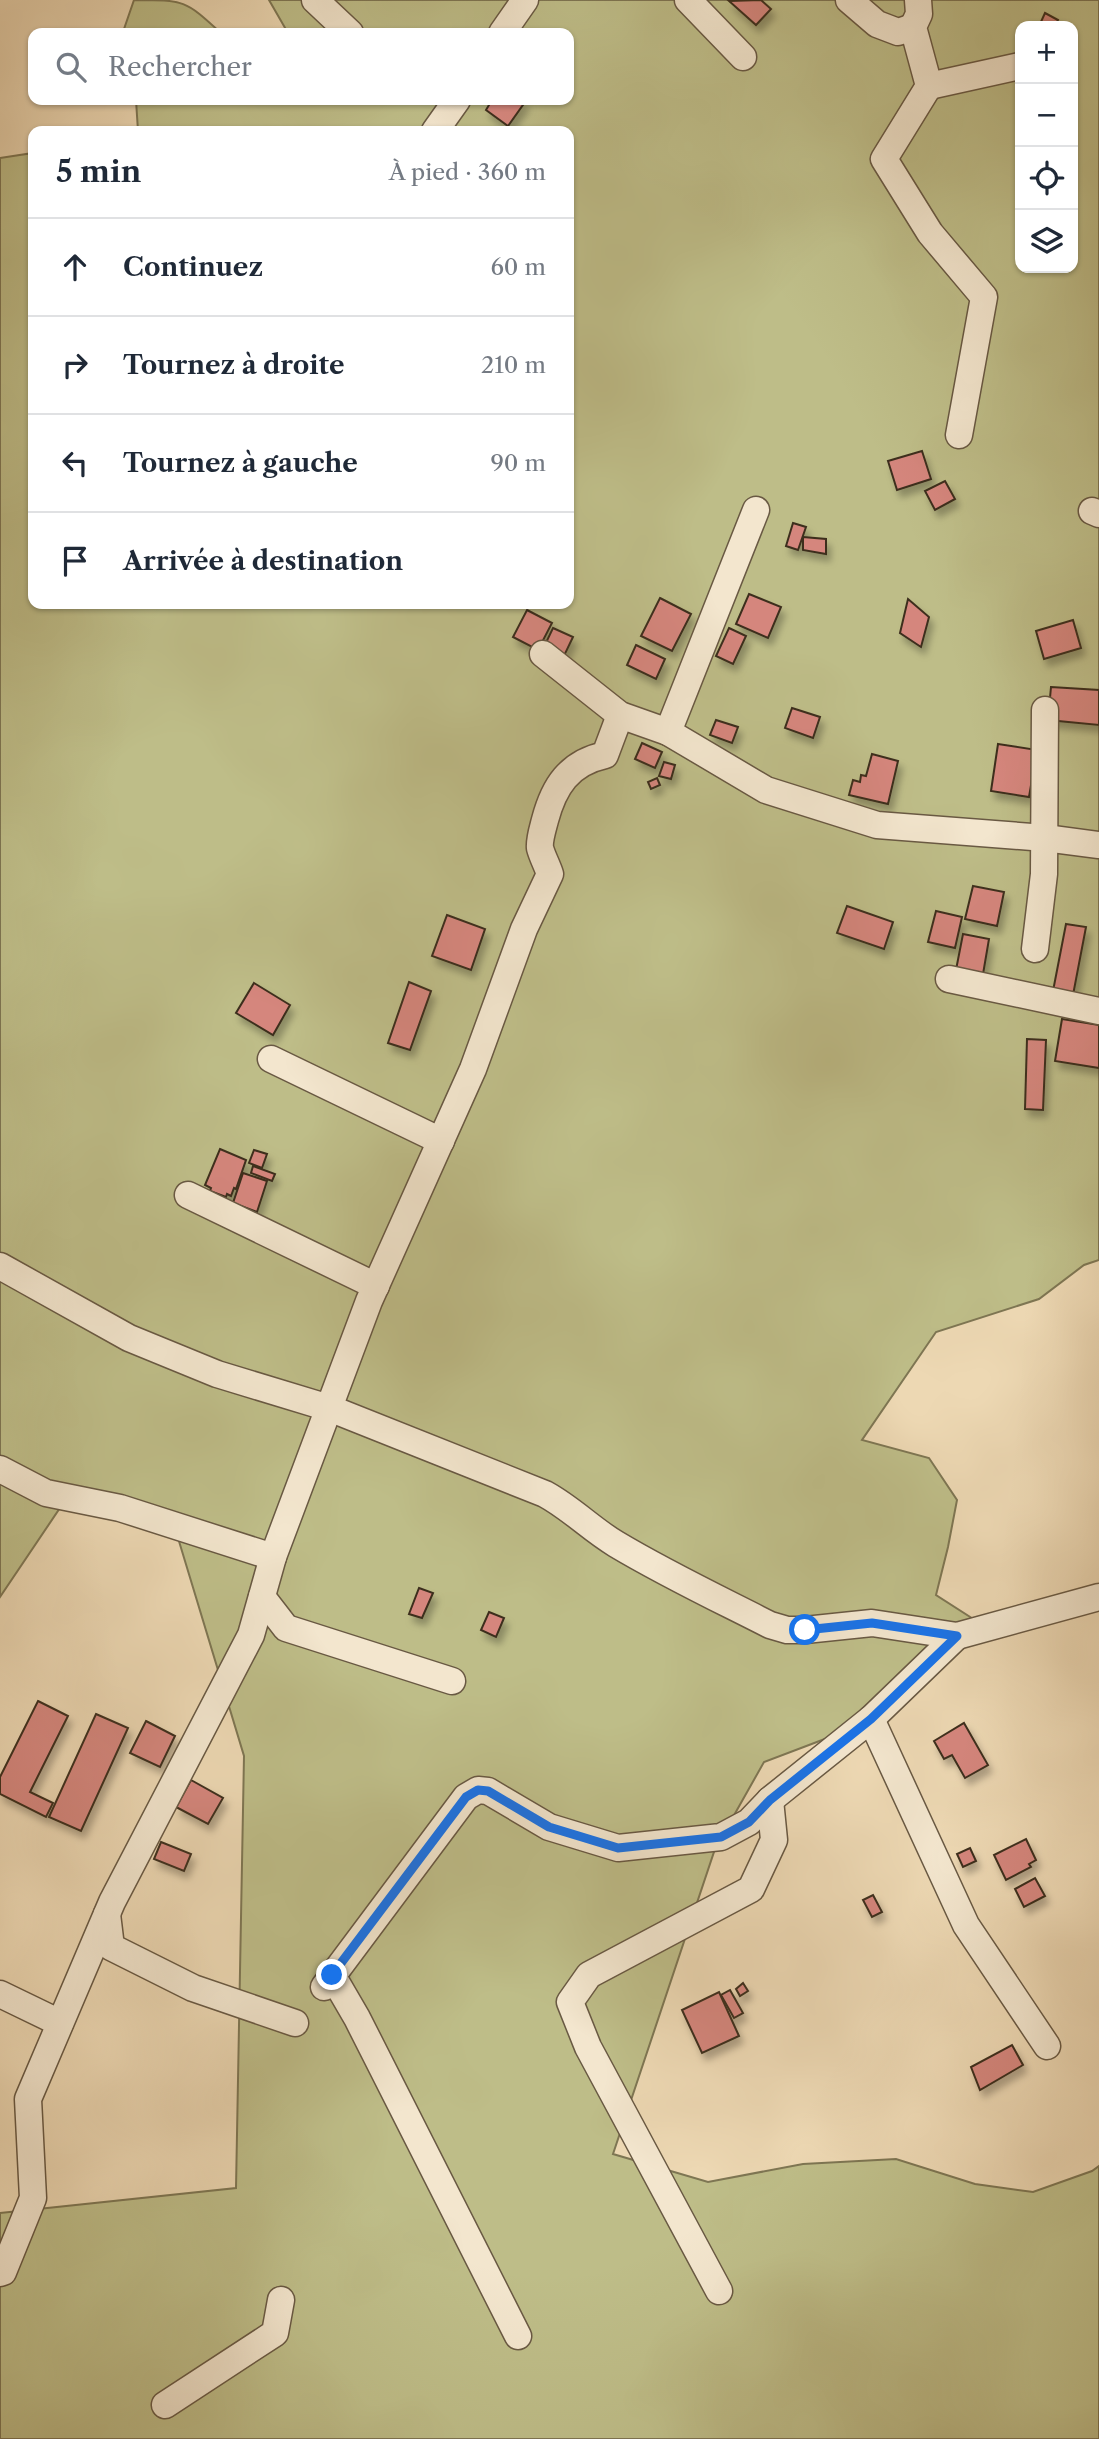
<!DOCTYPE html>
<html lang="fr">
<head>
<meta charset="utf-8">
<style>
	:root { --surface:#fff; --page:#f6f6f7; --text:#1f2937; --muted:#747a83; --line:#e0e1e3 }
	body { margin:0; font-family:"Libre Caslon Text",serif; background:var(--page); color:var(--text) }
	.controls { position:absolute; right:21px; top:21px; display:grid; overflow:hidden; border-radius:14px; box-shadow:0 2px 5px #0004 }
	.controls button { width:63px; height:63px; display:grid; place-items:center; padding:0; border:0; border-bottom:2px solid var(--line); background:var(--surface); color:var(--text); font:35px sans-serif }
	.stop { position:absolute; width:21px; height:21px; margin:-16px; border:5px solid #1a73e8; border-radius:50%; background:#fff }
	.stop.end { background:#1a73e8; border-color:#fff; box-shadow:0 2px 7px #0008 }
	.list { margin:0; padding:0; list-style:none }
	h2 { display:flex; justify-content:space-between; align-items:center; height:91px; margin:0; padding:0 28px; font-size:30px }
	h2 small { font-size:23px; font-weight:400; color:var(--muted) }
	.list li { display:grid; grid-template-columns:46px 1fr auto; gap:21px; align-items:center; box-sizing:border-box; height:98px; padding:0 28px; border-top:2px solid var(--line) }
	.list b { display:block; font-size:26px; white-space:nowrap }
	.list em { font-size:23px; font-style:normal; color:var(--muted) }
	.icon { flex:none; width:38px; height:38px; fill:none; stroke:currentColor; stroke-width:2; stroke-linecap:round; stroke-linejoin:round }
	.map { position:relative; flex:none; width:1099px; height:2439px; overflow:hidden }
	.search { position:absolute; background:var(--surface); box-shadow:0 2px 5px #0004; left:28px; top:28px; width:546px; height:77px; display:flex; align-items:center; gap:18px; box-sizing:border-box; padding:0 24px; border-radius:14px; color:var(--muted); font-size:26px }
	.panel { position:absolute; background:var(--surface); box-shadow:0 2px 5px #0004; left:28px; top:126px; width:546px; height:483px; border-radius:14px }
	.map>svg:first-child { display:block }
</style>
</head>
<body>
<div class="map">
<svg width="1099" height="2439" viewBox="0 0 1099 2439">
	<defs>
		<filter id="shadow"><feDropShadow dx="4" dy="7" stdDeviation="3.5" flood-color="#0004"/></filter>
	</defs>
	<rect width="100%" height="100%" fill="#edd8b3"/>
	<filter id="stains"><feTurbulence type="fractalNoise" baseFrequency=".00286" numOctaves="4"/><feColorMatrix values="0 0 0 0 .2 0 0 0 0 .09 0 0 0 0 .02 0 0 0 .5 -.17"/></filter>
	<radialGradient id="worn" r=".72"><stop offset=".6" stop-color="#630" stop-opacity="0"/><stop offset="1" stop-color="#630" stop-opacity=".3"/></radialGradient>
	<g fill="#bebd88" stroke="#7e7653" stroke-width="2" fill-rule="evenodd">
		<path d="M134 0C185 0 185 0 221 33H125L124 29Z"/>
		<path d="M269 0H1099V1260L1084 1265 1039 1299 936 1332 862 1440 929 1458 957 1500 948 1547 936 1595 978 1622 830 1737 764 1762 715 1849 613 2154 708 2182 803 2164 896 2159 975 2184 1033 2192 1092 2171 1099 2166V2439H0V2213L236 2188 244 1756 175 1528 66 1499 0 1597V158L33 153V604H569V131H138L136 100H569V33H288ZM1020 26H1073V268H1020Z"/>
	</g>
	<g fill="#d5867d" stroke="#3d2f1e" stroke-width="2" filter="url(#shadow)">
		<polygon points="761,0 771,9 756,25 729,1"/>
		<polygon points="1045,13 1058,20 1055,26 1040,24"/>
		<polygon points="492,100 521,100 525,102 508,126 486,110"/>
		<polygon points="922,451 931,479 897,490 888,461"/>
		<polygon points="945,481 955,499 935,510 925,491"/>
		<polygon points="793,523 806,527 798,550 786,546"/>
		<polygon points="803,537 826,539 826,554 803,550"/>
		<polygon points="749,594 781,607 768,638 736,624"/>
		<polygon points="660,598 691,614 672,651 641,636"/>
		<polygon points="908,599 929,617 921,647 900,633"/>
		<polygon points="527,610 552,623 538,650 513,637"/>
		<polygon points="1073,620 1081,648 1044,659 1036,631"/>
		<polygon points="553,628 573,637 562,660 542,651"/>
		<polygon points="729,628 746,636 733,664 716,656"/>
		<polygon points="636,645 665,659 656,679 627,665"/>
		<polygon points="1051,687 1099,690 1099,725 1048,720"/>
		<polygon points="792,708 820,717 813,738 785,728"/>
		<polygon points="716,720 738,727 732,743 710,735"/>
		<polygon points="642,743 662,752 655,768 635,759"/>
		<polygon points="998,744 1037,750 1029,797 991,791"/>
		<polygon points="872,754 898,761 888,804 849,795 853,780 860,782 861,775 866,776"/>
		<polygon points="664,762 675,765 671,779 659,776"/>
		<polygon points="657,778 660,785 651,789 648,782"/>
		<polygon points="973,886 1004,892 997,926 965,919"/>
		<polygon points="847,906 893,922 884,949 837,933"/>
		<polygon points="936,911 962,917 955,948 928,942"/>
		<polygon points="447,915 485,929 471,970 432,956"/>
		<polygon points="1066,924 1086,927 1073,995 1053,991"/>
		<polygon points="963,934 989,939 982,980 955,975"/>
		<polygon points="409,982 431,991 410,1050 388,1043"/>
		<polygon points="254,983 290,1005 273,1035 236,1013"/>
		<polygon points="1062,1019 1099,1025 1099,1068 1055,1061"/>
		<polygon points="1027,1039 1046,1040 1043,1110 1025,1109"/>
		<polygon points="220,1149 246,1160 236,1189 234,1188 231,1196 227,1194 226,1197 210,1191 211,1188 205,1185"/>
		<polygon points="254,1150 267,1154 262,1168 249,1163"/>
		<polygon points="253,1166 275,1174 272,1181 251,1173"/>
		<polygon points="243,1173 267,1181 257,1212 233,1203"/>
		<polygon points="419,1588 433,1593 422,1618 409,1614"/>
		<polygon points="489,1612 504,1618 496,1637 481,1630"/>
		<polygon points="38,1701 68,1716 30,1792 53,1803 46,1817 0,1794 0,1777"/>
		<polygon points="96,1714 128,1728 81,1831 49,1817"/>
		<polygon points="146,1721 175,1736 160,1767 130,1753"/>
		<polygon points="964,1723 988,1765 965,1778 952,1755 944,1759 934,1741"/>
		<polygon points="191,1780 223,1798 208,1824 176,1807"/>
		<polygon points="1026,1839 1036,1860 1029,1864 1031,1867 1006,1880 994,1855"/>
		<polygon points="161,1842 191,1854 184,1871 154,1859"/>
		<polygon points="970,1848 976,1861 963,1867 957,1854"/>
		<polygon points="1035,1878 1045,1896 1024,1907 1015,1889"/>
		<polygon points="873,1895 882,1912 872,1917 863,1900"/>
		<polygon points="743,1983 748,1991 740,1996 736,1989"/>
		<polygon points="730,1990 743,2013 734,2018 721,1995"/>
		<polygon points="719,1992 739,2036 702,2053 682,2010"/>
		<polygon points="1012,2045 1023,2065 980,2090 971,2067"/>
	</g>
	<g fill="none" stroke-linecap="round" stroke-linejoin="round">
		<g stroke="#695943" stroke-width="29">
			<g id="minor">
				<polyline points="315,0 350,33"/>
				<polyline points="688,0 743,57"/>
				<polyline points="849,0 877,24 898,32 913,27"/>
				<polyline points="918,0 919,14 913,27 929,86 884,159 930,233 984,297 959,435"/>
				<polyline points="502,33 525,0"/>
				<polyline points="929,86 1020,66"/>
				<polyline points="435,131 457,100"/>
				<polyline points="756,510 668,732 766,790 877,825 1045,838 1099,845"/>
				<polyline points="1092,511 1099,514"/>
				<polyline points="543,654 620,715 668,732"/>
				<polyline points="1035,949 1044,874 1045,710"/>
				<polyline points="949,979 1099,1011"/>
				<polyline points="271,1059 441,1141"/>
				<polyline points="188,1195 376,1286"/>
				<path d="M0 1266 129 1338 217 1374 329 1408 545 1494C571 1508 591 1529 616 1544 666 1574 719 1599 770 1625L787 1630H805L872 1623 957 1636 1099 1597"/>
				<polyline points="0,1469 46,1493 120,1508 273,1557"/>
				<polyline points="262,1597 286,1628 452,1681"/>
				<polyline points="871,1719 966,1925 1047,2046"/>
				<polyline points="107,1914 111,1947 193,1988 295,2023"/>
				<polyline points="332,1975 357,2018 518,2336"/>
				<polyline points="324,1987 466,1797 478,1790 488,1791 549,1827 618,1848 721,1837 749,1822 770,1800 871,1719 957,1636"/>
				<polyline points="0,1994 60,2023"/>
				<path d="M0 2273 3 2272 33 2198 28 2099 112 1902 251 1635 273 1557 369 1301 473 1069 524 929 550 874C547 865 542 856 540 848 539 840 543 828 545 820 554 786 569 763 605 755L620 715"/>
				<polyline points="719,2291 588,2047 570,2002 589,1975 751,1889 774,1840 770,1800"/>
				<polyline points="165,2405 275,2333 281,2300"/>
			</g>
		</g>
		<use href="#minor" stroke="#f3e6ce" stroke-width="26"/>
	</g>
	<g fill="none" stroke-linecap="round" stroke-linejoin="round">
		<polyline stroke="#1a73e8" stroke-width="9" points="332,1975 466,1797 478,1790 488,1791 549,1827 618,1848 721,1837 749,1822 770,1800 871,1719 957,1636 872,1623 805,1630"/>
	</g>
	<rect width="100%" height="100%" filter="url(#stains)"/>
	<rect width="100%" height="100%" fill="url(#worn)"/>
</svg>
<div class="controls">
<button>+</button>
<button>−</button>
<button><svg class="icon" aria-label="locate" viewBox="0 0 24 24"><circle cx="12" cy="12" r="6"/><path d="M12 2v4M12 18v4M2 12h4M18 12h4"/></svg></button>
<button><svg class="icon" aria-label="layers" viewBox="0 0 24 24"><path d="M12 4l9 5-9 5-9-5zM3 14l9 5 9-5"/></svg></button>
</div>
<div class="stop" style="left:805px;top:1630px"></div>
<div class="stop end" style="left:332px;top:1975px"></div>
<div class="search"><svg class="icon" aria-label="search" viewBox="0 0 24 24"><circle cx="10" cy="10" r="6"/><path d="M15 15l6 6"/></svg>Rechercher</div>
<section class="panel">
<h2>5 min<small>À pied · 360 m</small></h2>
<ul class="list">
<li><svg class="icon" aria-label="ahead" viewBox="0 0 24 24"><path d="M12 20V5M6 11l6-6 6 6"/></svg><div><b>Continuez</b></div><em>60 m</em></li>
<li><svg class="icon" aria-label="right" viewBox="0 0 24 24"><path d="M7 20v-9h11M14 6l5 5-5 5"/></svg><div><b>Tournez à droite</b></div><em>210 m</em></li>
<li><svg class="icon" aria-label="left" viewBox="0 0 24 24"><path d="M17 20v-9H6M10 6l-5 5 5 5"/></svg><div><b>Tournez à gauche</b></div><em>90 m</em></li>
<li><svg class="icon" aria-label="arrive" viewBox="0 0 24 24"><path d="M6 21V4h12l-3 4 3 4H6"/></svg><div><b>Arrivée à destination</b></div></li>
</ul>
</section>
</div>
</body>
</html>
